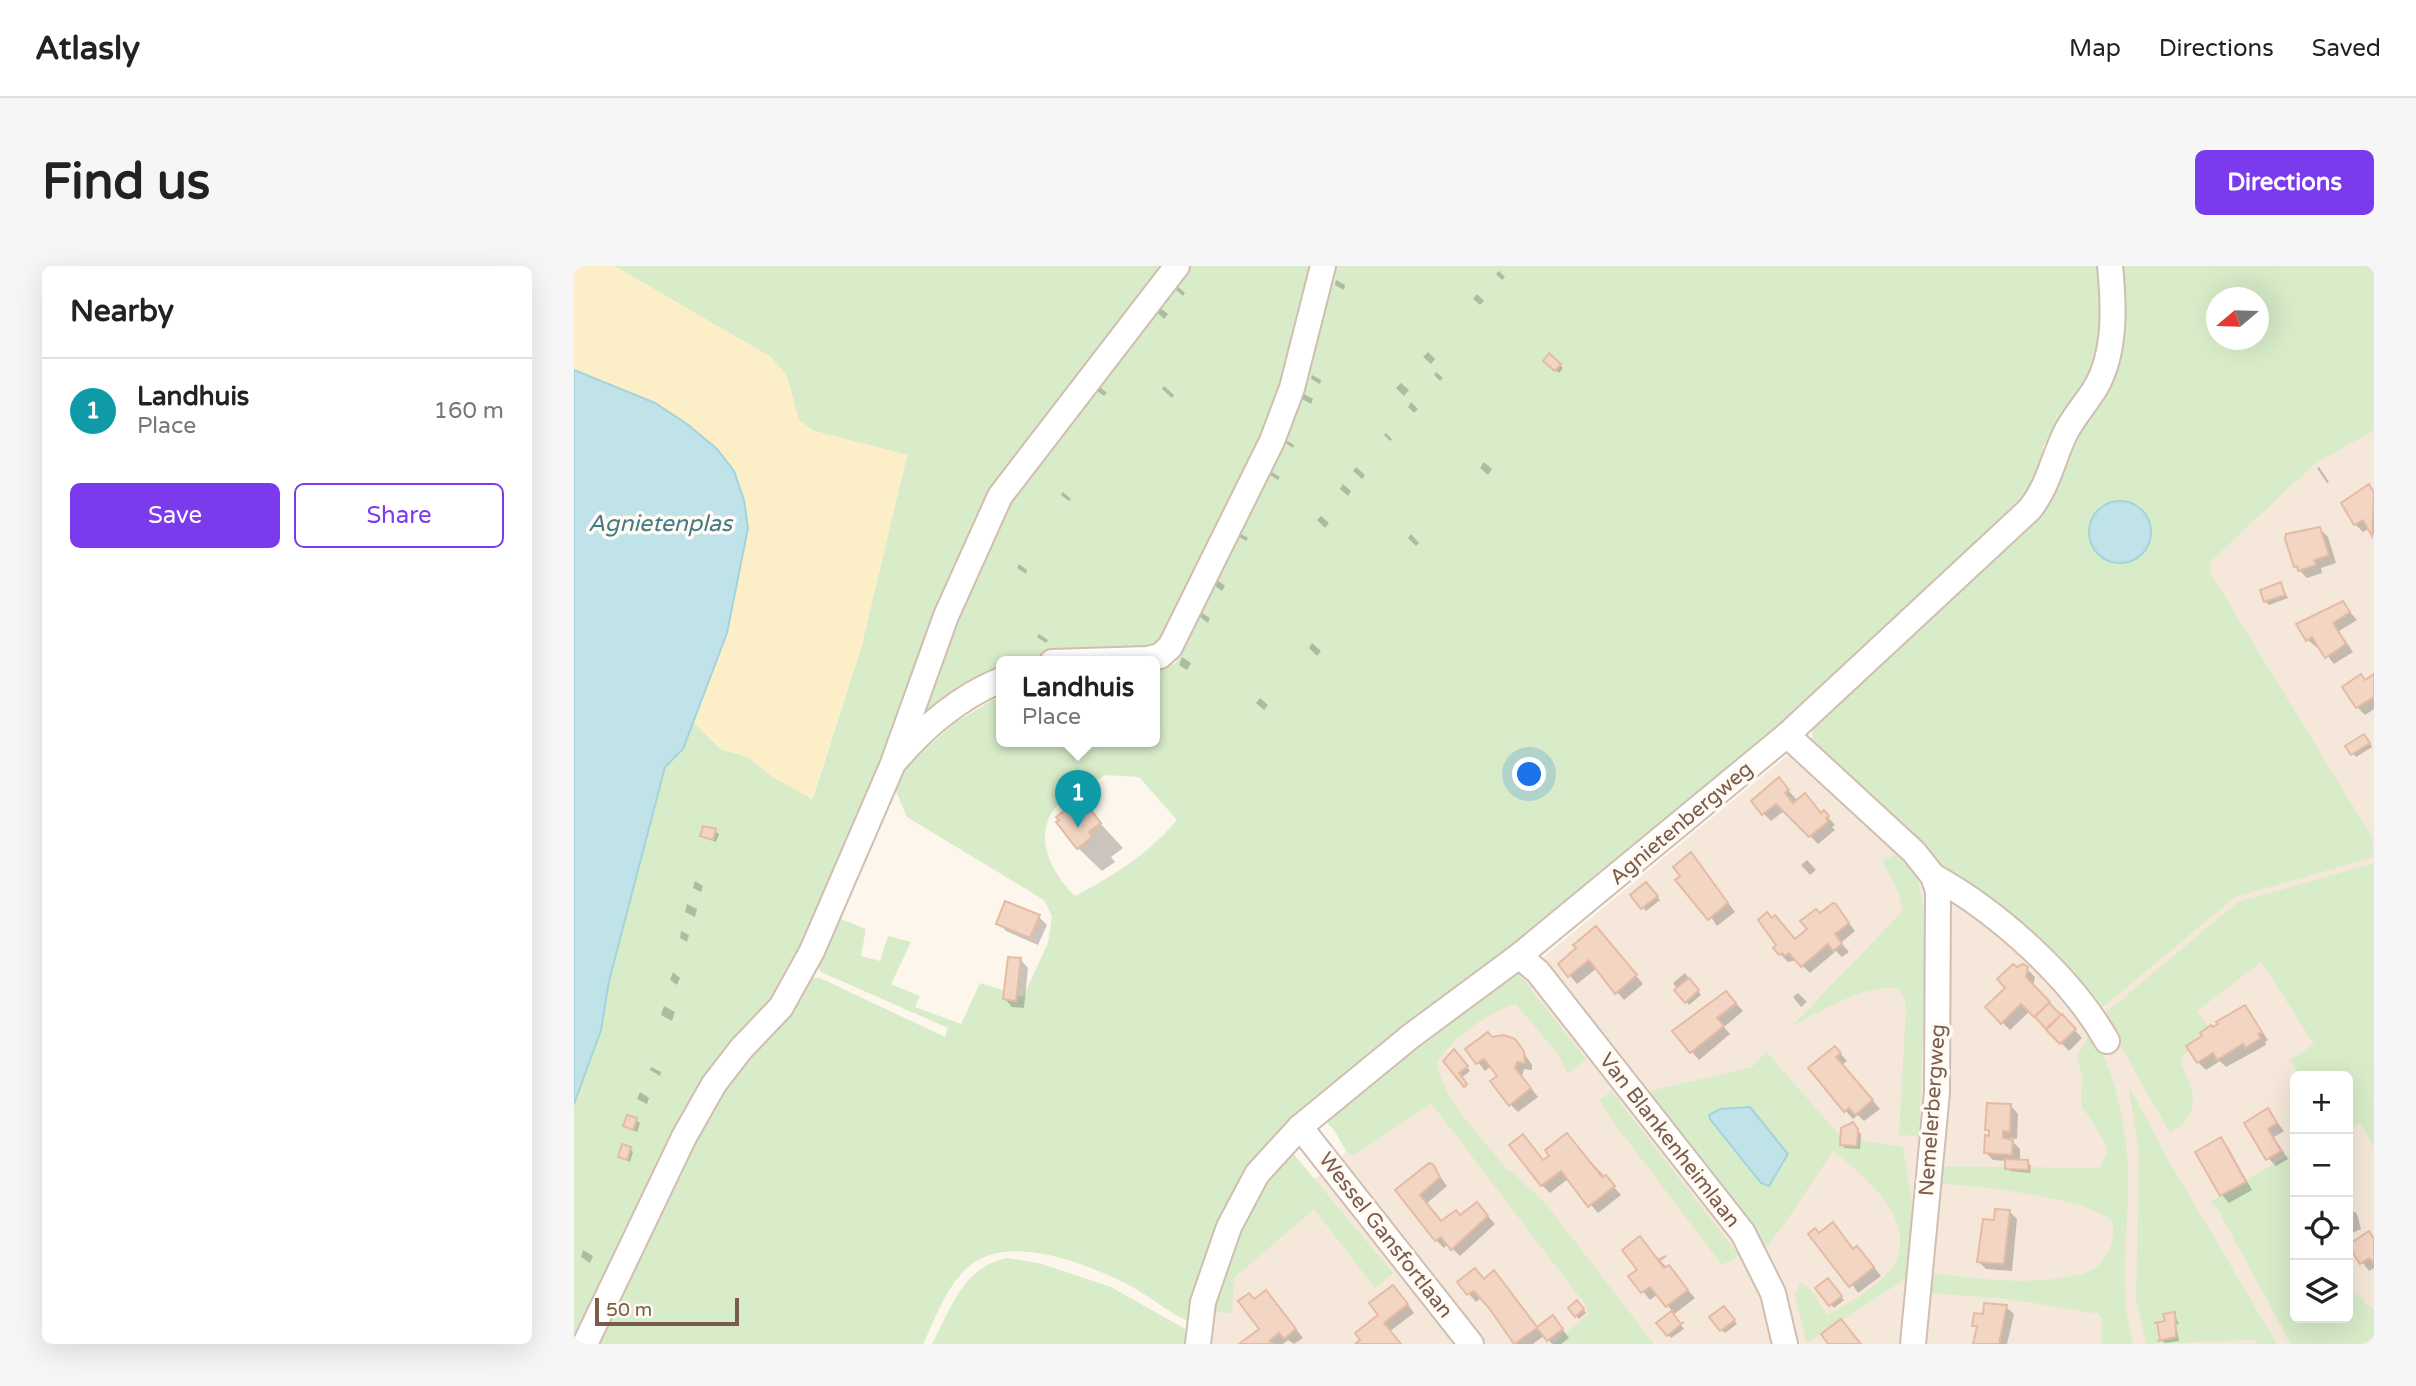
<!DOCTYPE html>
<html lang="en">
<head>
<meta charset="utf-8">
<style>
	:root { --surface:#fff; --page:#f6f6f6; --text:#222; --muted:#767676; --line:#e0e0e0; --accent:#7c3aed }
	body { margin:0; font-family:"Varela Round",sans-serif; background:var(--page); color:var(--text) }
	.controls { position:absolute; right:21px; bottom:21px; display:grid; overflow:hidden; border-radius:10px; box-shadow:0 7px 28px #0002 }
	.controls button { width:63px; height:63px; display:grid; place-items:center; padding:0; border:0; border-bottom:2px solid var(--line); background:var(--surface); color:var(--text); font:35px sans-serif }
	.compass { position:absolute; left:1632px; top:21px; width:63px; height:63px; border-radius:50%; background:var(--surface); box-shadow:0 7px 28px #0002; rotate:251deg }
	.scale { position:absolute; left:21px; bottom:18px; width:144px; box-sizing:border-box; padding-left:7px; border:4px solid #7a5c4d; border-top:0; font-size:19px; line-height:24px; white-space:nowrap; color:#7a5c4d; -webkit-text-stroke:5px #fffaf3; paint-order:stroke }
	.you { position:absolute; left:956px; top:509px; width:24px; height:24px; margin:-18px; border:5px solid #fff; border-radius:50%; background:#1a73e8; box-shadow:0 0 0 10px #1a73e833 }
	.badge { display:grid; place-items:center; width:46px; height:46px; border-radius:50%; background:var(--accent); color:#fff; font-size:23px; font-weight:700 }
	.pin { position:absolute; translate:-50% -58px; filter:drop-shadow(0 2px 4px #0008) }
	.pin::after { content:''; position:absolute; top:37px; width:24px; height:21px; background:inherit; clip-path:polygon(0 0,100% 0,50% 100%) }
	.popup { position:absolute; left:422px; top:390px; width:164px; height:91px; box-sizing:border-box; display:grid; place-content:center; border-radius:10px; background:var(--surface); filter:drop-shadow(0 2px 5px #0005); font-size:23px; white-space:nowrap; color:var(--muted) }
	.popup b { font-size:26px; color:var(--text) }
	.popup::after { content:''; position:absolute; left:50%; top:100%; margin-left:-14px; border:14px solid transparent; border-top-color:var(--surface) }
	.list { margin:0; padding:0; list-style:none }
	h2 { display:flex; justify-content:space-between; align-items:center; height:91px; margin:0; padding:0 28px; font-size:30px }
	h2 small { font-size:23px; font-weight:400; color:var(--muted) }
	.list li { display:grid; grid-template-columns:46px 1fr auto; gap:21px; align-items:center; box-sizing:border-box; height:105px; padding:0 28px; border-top:2px solid var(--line) }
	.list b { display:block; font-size:26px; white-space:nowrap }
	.list p { margin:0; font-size:23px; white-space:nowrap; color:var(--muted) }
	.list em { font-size:23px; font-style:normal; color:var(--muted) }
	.actions { display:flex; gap:14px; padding:21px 28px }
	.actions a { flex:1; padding:16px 0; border:2px solid var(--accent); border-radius:10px; text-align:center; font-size:24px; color:var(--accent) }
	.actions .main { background:var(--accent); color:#fff }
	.icon { flex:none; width:38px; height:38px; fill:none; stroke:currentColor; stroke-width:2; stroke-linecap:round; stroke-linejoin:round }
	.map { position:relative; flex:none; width:1800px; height:1078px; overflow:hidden; border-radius:10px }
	header { display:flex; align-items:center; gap:42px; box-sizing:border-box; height:98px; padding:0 35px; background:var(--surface); border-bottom:2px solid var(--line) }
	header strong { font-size:33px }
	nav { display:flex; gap:38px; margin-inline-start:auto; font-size:24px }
	.intro { display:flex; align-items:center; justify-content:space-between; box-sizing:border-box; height:168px; padding:0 42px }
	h1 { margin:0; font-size:49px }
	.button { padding:18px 32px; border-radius:10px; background:var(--accent); color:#fff; font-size:24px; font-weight:700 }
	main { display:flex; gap:42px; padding:0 42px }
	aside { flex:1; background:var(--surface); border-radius:10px; box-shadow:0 7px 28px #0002 }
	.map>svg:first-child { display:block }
</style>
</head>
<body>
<header>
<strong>Atlasly</strong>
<nav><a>Map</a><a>Directions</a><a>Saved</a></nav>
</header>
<div class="intro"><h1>Find us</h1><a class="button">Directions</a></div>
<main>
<aside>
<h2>Nearby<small></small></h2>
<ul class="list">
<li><span class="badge" style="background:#0f9aa8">1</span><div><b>Landhuis</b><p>Place</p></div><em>160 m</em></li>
</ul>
<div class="actions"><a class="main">Save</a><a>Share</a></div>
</aside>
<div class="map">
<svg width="1800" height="1078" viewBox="0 0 1800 1078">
	<rect width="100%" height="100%" fill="#fdf6ec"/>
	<path fill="#f5e8da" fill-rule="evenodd" d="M1800 0V1078H621L664 974 767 892 816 818 1208 494 1439 319 1561 14ZM1643 32H1685V74H1643ZM1721 810H1774V1052H1721Z"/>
	<g fill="#d8ecc9" fill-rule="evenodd">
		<polygon points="40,0 596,0 411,240 245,651 0,1073 0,838 27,764 35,715 91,501 109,483 119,456 147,483 174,491 199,511 239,532 287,382 333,189 240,165 225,154 197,91"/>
		<polygon points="615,0 739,0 700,146 589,373 577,383 427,396 427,402 354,452 337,455 433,235"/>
		<path d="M755 0H1530L1529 69 1512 121 1469 180 1467 202 1444 243 1322 359 1052 594 835 762 646 956 619 1026 615 1056C592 1045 573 1028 551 1017 505 995 426 963 387 1008 370 1027 360 1055 349 1078H20L131 847 233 712H246L371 771 374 762 247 706 242 697 262 651 292 663 287 690 306 695 314 670 337 676 317 718 346 730 341 741 387 758 406 717 449 731 474 677 478 650 470 634 333 551 321 523 323 508 382 456 427 429V476H581V404L602 397ZM532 509 565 511 603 554C575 587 540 610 501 630 473 603 454 559 493 531 504 522 519 517 532 509Z"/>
		<path d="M1544 0H1800V164L1739 199 1635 297 1637 308 1798 571 1800 591 1661 631 1523 746 1243 481 1238 468 1240 460 1396 310 1506 157ZM1643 32H1685V74H1643Z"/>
		<path d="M1323 588 1343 611 1353 657 1345 870 1325 869 1332 742 1331 733 1324 723C1290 717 1249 745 1219 759L1329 645 1324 625 1308 595Z"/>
		<path d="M1800 597V881L1786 857 1774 864V810H1726L1716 794 1740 778 1687 696 1623 745 1634 760 1606 794C1619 826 1631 846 1596 867L1529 749 1664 636Z"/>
		<path d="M943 706 1012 793 994 808 983 787 942 738C914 746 878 772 863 797 869 835 910 873 933 904L938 906 972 938 1080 1078H979L1014 1049 1013 1041 857 837 779 890C766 883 766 867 754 858V852Z"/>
		<path d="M1518 764C1538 803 1549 843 1553 887 1559 953 1541 1012 1559 1078H1528V1053L1525 1048 1435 1033 1351 1027 1352 1006C1398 1013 1465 1021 1510 1007 1532 1001 1543 975 1538 955 1514 932 1393 917 1358 918L1360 900 1525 902 1532 888V878L1507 839 1508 810 1504 795V788Z"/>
		<path d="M1192 785 1267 871 1329 881 1340 948 1336 1010 1233 1077 1221 1030 1226 1017 1234 1021 1254 1049C1276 1037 1304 1021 1319 1000 1347 957 1289 908 1259 885L1211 957 1185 990 1059 829 1178 801ZM1135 849 1211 896 1201 913 1187 917Z"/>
		<polygon points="1554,818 1593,892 1703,1078 1685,1078 1680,1074 1572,1078 1562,1034 1565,888"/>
		<polygon points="1037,825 1165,989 1148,999 1031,845 1026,834"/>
		<polygon points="1721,885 1721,1052 1774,1052 1774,1017 1780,1027 1800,1044 1800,1070 1788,1078 1717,1078 1643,942 1636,936"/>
		<path d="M718 886 819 1007 801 1022 740 943 660 1012 658 1047 640 1046C645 987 679 928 718 886Z"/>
		<path d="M433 992 465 997 537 1021 613 1064 612 1078H358C377 1042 389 1001 433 992Z"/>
	</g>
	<polygon fill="#fcefc7" points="9,0 40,0 197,91 213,110 225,154 240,165 333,189 287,382 238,533 199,511 174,491 148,483 119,456 174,262 17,112 0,104 0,5"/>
	<g fill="#bfe3e8" stroke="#a5d3da" stroke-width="2">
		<polygon points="0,104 81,137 113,158 143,183 160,205 170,234 174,262 153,367 109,483 91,501 35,715 27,764 0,838"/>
		<circle cx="1546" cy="266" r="31"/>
		<polygon points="1176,841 1214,888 1195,920 1187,917 1136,853 1135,849 1146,843"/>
	</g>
	<g fill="#0003">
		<polygon points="925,5 931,11 928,14 922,8"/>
		<polygon points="762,14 771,19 770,24 761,19"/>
		<polygon points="603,20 611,27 609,30 601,23"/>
		<polygon points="903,28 910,35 906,39 899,33"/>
		<polygon points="585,41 594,48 590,53 582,45"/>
		<polygon points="854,86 861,93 857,98 849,91"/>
		<polygon points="975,90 989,102 985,107 971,95"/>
		<polygon points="862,106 869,112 866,115 860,109"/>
		<polygon points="738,109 747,114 746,118 737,113"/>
		<polygon points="827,117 835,124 830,130 822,122"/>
		<polygon points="525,120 533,127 530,130 522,124"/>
		<polygon points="590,120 600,129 598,132 588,123"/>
		<polygon points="730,128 739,133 737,138 728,133"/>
		<polygon points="837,136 844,143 840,147 834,141"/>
		<polygon points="812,167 818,173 816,175 810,169"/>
		<polygon points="710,173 720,179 719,182 709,175"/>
		<polygon points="910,196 918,203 914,209 906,202"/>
		<polygon points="782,201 791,209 788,213 779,205"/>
		<polygon points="1745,201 1755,216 1753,217 1743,202"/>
		<polygon points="696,205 706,211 704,214 695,208"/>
		<polygon points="769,218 777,225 774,230 766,223"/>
		<polygon points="1794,220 1800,226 1800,269 1796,262 1789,266 1781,258 1769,238"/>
		<polygon points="489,226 497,233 495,235 487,229"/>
		<polygon points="747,250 755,257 751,262 743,254"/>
		<polygon points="1746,263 1754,271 1762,297 1747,302 1748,307 1733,312 1721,300"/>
		<polygon points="665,267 674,272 672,275 664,270"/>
		<polygon points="837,268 845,277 842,280 834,272"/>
		<polygon points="445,298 453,304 452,308 443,302"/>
		<polygon points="643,314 651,320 648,325 640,319"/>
		<polygon points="1707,318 1714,332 1695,339 1691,335"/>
		<polygon points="1769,338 1783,354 1765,365 1779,386 1760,398 1745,379 1742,381 1734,374"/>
		<polygon points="628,347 636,352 634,357 626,351"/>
		<polygon points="465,368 474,374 472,377 463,371"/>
		<polygon points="738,377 747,385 743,390 735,382"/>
		<polygon points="608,391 617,397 613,404 605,399"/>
		<polygon points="1800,410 1800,443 1791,449 1783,441"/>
		<polygon points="686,432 694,439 690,444 682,437"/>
		<polygon points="1794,474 1798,481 1782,491 1774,481"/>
		<polygon points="1212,522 1224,535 1248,549 1250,547 1261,559 1258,561 1261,564 1244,578 1211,544 1197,555 1190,548"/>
		<polygon points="513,543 549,582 537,591 541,596 528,605 504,582 504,550"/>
		<polygon points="141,565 145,568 142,576 128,570"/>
		<polygon points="1117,588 1161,646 1143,660 1109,610"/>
		<polygon points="1233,594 1242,604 1236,609 1227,599"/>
		<polygon points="121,615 129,620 127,626 119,622"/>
		<polygon points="1075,621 1086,634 1072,645 1058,629"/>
		<polygon points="113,638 123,643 121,651 111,646"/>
		<polygon points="1264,643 1281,665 1267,677 1275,686 1268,691 1262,685 1236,707 1223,694 1214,696 1206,688 1247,649"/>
		<polygon points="465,651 473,659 464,679 432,665 424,657"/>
		<polygon points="107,665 115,669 113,676 106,672"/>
		<polygon points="1030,670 1069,718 1050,734 1023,702 1003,718 986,698"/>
		<polygon points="447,694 454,702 450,742 438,741 431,733"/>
		<polygon points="1442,703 1453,703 1461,711 1459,720 1508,772 1495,785 1456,745 1436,764 1413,741 1434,722"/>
		<polygon points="99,706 106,712 103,719 96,714"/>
		<polygon points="1111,707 1127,729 1115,739 1099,717"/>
		<polygon points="1224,727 1233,736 1227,741 1219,731"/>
		<polygon points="1160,735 1169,745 1150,761 1156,768 1125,794 1100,765"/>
		<polygon points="90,740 101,746 98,755 87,749"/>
		<polygon points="1671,741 1694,774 1691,776 1692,779 1652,801 1646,795 1632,804 1624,796"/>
		<polygon points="919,773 945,780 958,799 958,804 950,803 948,811 964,831 944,846 936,838 925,810 917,800 911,805 894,784"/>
		<polygon points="1261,782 1273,795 1268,799 1306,843 1290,855 1284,849 1279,853 1236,803"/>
		<polygon points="884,789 896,805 887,812 894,823 871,795"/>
		<polygon points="77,801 87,806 86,810 76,804"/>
		<polygon points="66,826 75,832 73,838 63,833"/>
		<polygon points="1437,840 1444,848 1443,873 1435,872 1446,883 1446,895 1457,899 1456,907 1436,905 1433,895 1419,894 1411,886 1417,867 1413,863"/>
		<polygon points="1694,844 1710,865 1700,871 1714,893 1702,900 1694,892"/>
		<polygon points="62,854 66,857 63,866 51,860"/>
		<polygon points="1279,858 1287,868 1286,883 1271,882 1268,879"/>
		<polygon points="993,869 1047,929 1024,947 995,912 976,927 968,919 977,890"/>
		<polygon points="1646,873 1654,881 1678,924 1655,937 1648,929 1623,886"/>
		<polygon points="56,882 59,886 56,896 46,890"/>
		<polygon points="858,900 873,920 852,938 867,957 886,951 903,938 921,958 886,990 874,978 870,982 862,974 823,924"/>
		<polygon points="1774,940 1783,948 1787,963 1774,969"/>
		<polygon points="1436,946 1443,953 1438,1005 1412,1003 1405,996 1422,956"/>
		<polygon points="1795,968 1800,973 1800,1002 1795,1005 1776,980"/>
		<polygon points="1246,969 1291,990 1307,1010 1284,1027"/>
		<polygon points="1073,980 1121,1032 1099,1049 1110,1063 1097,1072 1085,1057 1099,1046 1084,1028 1076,1034 1057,1011 1065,1004"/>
		<polygon points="9,984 19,990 16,997 7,991"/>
		<polygon points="928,1015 964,1063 986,1060 995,1072 987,1078 978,1078 971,1069 959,1078 943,1078 907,1032 902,1036 885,1016"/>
		<polygon points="1257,1018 1270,1034 1260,1042 1244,1022"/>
		<polygon points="827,1029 840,1047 816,1065 826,1078 784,1078"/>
		<polygon points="680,1034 699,1034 729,1072 720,1078 714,1074 709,1078 668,1078 688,1063"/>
		<polygon points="1007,1040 1012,1047 1005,1053 996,1043"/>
		<polygon points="1432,1041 1440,1048 1433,1078 1402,1078 1404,1064 1400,1059"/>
		<polygon points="1153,1045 1163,1058 1151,1067 1148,1064"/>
		<polygon points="1600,1047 1605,1058 1602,1058 1605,1075 1591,1077 1587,1074 1593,1057"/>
	</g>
	<g fill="#f3d5c3" stroke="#e6bba3" stroke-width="2">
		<polygon points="975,87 987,98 981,105 969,95"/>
		<polygon points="1795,218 1800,227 1798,270 1789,254 1780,259 1767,237"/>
		<polygon points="1746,261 1755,289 1740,294 1742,299 1724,305 1723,300 1720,301 1711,273 1712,268"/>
		<polygon points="1707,316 1711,329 1690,336 1686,324"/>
		<polygon points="1769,335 1776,346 1759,357 1772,378 1751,392 1738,371 1732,375 1722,358"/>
		<polygon points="1787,408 1791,414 1800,408 1800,431 1782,442 1768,421"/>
		<polygon points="1790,468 1796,477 1777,489 1771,480"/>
		<polygon points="1205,511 1215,524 1211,527 1219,537 1231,527 1247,547 1250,544 1255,550 1252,552 1254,556 1235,571 1202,538 1188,549 1177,535"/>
		<polygon points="496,540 503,548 514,540 527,557 515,566 518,571 503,583 482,556 485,554 482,551"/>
		<polygon points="129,560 142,563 139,574 126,570"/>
		<polygon points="1117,586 1154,637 1134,654 1101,614 1106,610 1099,601"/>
		<polygon points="1072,616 1084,630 1067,643 1056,629"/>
		<polygon points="431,635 466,649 456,672 422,658"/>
		<polygon points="1259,637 1262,638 1275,657 1261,668 1268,678 1259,685 1254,678 1227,701 1215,687 1211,690 1208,687 1205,689 1199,682 1202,679 1184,654 1193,646 1198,652 1201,649 1221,673 1233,663 1226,655 1242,643 1246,647"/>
		<polygon points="1022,660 1063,709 1041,728 1015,694 994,711 984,698 1002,682 999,679"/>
		<polygon points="434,691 447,692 442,735 429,733"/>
		<polygon points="1439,698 1443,701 1449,698 1454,701 1452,711 1476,736 1460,751 1447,738 1427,758 1411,741 1431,722 1423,713"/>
		<polygon points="1115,712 1125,724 1111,737 1100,724"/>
		<polygon points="1152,725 1162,737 1143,752 1150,760 1116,787 1098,765"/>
		<polygon points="1475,737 1487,749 1472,763 1461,751"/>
		<polygon points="1671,739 1688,766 1684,768 1687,772 1671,782 1669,778 1643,794 1639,787 1623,797 1612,780 1628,770 1626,767 1637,759 1639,761 1644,758 1642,756"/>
		<polygon points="1488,748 1502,763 1486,778 1472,764"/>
		<polygon points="914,766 918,771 930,769 941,773 950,785 951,797 943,796 941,802 957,822 935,840 916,815 923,810 910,793 902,798 891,783"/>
		<polygon points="1261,780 1267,787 1262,791 1299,834 1281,849 1275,842 1270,846 1234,802"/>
		<polygon points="880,783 894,800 885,807 893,818 890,821 869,795"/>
		<polygon points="1413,837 1437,838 1436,866 1429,865 1429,872 1439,874 1438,889 1410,887 1411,869 1415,870 1415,864 1411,864"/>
		<polygon points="1694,842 1703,857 1694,863 1707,885 1692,894 1670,857"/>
		<polygon points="53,849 63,852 59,864 49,860"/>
		<polygon points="1279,856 1284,863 1283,880 1266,879 1267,862"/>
		<polygon points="993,867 1028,911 1032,909 1041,920 1014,941 987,905 967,920 935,879 949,868 969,894 975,890 971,884"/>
		<polygon points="1647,871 1672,916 1646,930 1621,886"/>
		<polygon points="48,878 57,881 53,894 44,891"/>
		<polygon points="1431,893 1454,894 1454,904 1431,903"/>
		<polygon points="855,897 859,898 866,911 846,929 867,955 882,944 886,949 903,936 914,950 877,984 867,971 861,975 821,924"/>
		<polygon points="1421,943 1436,944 1430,998 1403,996 1409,953 1420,954"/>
		<polygon points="1259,956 1279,983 1283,980 1300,1001 1275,1021 1234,968 1241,962 1245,967"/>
		<polygon points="1795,965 1800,973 1800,997 1795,992 1786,998 1774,979"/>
		<polygon points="1066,970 1084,994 1092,990 1085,995 1090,1002 1095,999 1114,1024 1092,1041 1076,1021 1067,1027 1054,1010 1063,1004 1048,984"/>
		<polygon points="901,1002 910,1013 920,1004 963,1061 979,1049 989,1063 973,1075 963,1062 940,1078 915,1042 900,1025 893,1029 883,1016"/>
		<polygon points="1254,1012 1268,1030 1255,1040 1241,1022"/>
		<polygon points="819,1019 834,1038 810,1057 827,1078 781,1078 786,1074 781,1067 804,1049 795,1037"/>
		<polygon points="692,1024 722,1063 710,1073 705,1067 695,1075 698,1078 665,1078 685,1063 664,1035 675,1027 680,1033"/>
		<polygon points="1003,1034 1010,1043 1001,1051 994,1042"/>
		<polygon points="1410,1037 1433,1039 1425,1078 1399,1078 1403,1060 1398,1060 1400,1047 1409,1048"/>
		<polygon points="1150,1040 1161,1054 1146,1065 1135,1051"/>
		<polygon points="1100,1043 1098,1046 1107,1058 1110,1056 1093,1070 1082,1057"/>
		<polygon points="1601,1046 1602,1071 1583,1075 1586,1074 1583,1057 1580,1057 1591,1055 1589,1048"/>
		<polygon points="1267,1053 1287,1078 1254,1078 1247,1068"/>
	</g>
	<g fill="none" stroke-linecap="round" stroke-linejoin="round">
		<g stroke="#d1beb0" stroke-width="28">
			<g id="minor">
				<polyline points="478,396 574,393 586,390 596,381 698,175 718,122 749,0"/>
				<polyline points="1213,469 1340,586 1359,610 1364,625 1363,826 1339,1078"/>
				<path d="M323 493C350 461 387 430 427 414"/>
				<path d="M1359 610C1423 645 1497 711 1533 775"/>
				<polyline points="945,690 964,706 1169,967 1199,1027 1211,1078"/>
				<polyline points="726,861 897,1078"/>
				<polyline points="11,1078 110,871 140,818 167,783 207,741 238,685 318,500 372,350 426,230 603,0"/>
				<path d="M624 1078 629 1036 655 961 683 908 726 861 837 770 945 690 1213 469 1456 243C1474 220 1478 196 1490 170 1498 152 1512 138 1522 121 1542 86 1540 39 1536 0"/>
			</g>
		</g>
		<use href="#minor" stroke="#fff" stroke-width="24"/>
	</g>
	<g text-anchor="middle" stroke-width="7" stroke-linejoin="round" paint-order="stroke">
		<g font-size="21" fill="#7a5c4d" stroke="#fffaf3">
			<text transform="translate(1107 557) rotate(-40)" y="7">Agnietenbergweg</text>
			<text transform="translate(1358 844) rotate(-86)" y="7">Nemelerbergweg</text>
			<text transform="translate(1096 874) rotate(52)" y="7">Van Blankenheimlaan</text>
			<text transform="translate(812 969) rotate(52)" y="7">Wessel Gansfortlaan</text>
		</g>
		<g font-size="23" font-style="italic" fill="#437c86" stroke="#fffaf3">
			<text x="86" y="265">Agnietenplas</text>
		</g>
	</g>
</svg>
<div class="controls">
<button>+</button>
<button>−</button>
<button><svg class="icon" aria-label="locate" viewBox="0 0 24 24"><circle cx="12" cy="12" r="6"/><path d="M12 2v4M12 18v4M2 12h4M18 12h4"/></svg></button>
<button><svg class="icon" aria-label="layers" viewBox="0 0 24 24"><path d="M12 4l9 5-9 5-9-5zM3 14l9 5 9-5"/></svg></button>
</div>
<svg class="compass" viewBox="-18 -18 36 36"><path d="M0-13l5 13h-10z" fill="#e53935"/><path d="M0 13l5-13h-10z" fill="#767676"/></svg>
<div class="scale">50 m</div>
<div class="you"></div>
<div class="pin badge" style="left:504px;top:562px;background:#0f9aa8">1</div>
<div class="popup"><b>Landhuis</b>Place</div>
</div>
</main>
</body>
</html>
